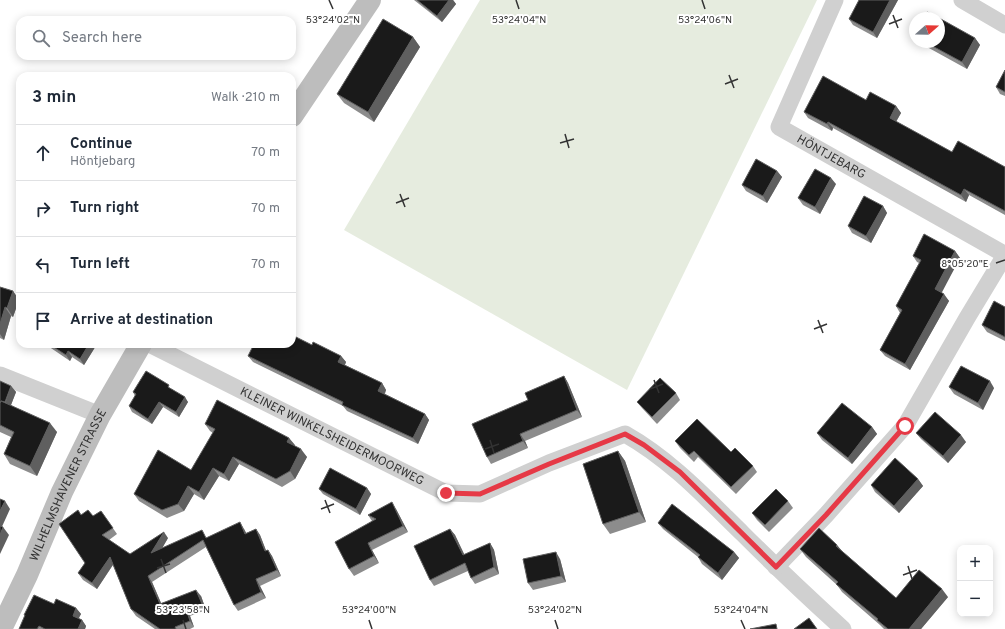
<!DOCTYPE html>
<html lang="en">
<head>
<meta charset="utf-8">
<style>
	:root { --surface:#fff; --page:#f6f6f7; --text:#1f2937; --muted:#747a83; --line:#e0e1e3 }
	body { margin:0; font-family:Overpass,sans-serif; background:var(--page); color:var(--text) }
	.controls { position:absolute; right:12px; bottom:12px; display:grid; overflow:hidden; border-radius:8px; box-shadow:0 2px 10px #0003 }
	.controls button { width:36px; height:36px; display:grid; place-items:center; padding:0; border:0; border-bottom:1px solid var(--line); background:var(--surface); color:var(--text); font:20px sans-serif }
	.compass { position:absolute; left:909px; top:12px; width:36px; height:36px; border-radius:50%; background:var(--surface); box-shadow:0 2px 10px #0003; rotate:70deg }
	.stop { position:absolute; width:12px; height:12px; margin:-9px; border:3px solid #e63946; border-radius:50%; background:#fff }
	.stop.end { background:#e63946; border-color:#fff; box-shadow:0 1px 4px #0008 }
	.list { margin:0; padding:0; list-style:none }
	h2 { display:flex; justify-content:space-between; align-items:center; height:52px; margin:0; padding:0 16px; font-size:17px }
	h2 small { font-size:13px; font-weight:400; color:var(--muted) }
	.list li { display:grid; grid-template-columns:26px 1fr auto; gap:12px; align-items:center; box-sizing:border-box; height:56px; padding:0 16px; border-top:1px solid var(--line) }
	.list b { display:block; font-size:15px; white-space:nowrap }
	.list p { margin:0; font-size:13px; white-space:nowrap; color:var(--muted) }
	.list em { font-size:13px; font-style:normal; color:var(--muted) }
	.icon { flex:none; width:22px; height:22px; fill:none; stroke:currentColor; stroke-width:2; stroke-linecap:round; stroke-linejoin:round }
	.map { position:relative; flex:none; width:1005px; height:629px; overflow:hidden }
	.search { position:absolute; background:var(--surface); box-shadow:0 2px 10px #0003; left:16px; top:16px; width:280px; height:44px; display:flex; align-items:center; gap:10px; box-sizing:border-box; padding:0 14px; border-radius:12px; color:var(--muted); font-size:15px }
	.panel { position:absolute; background:var(--surface); box-shadow:0 2px 10px #0003; left:16px; top:72px; width:280px; height:276px; border-radius:12px }
	.map>svg:first-child { display:block }
</style>
</head>
<body>
<div class="map">
<svg width="1005" height="629" viewBox="0 0 1005 629">
	<rect width="100%" height="100%" fill="#fff"/>
	<polygon fill="#e6ecdf" points="480,0 817,0 627,390 344,230"/>
	<g fill="none" stroke-linecap="round" stroke-linejoin="round">
		<g stroke="#d0d0d0" stroke-width="17">
			<path id="s1" d="M835 0 779 127 1004 254"/>
			<polyline points="962,0 1005,25"/>
			<path id="s2" d="M149 344 446 493 480 494 549 463 625 434C671 460 706 498 743 534 776 567 809 598 843 629"/>
			<polyline points="0,375 100,415"/>
			<polyline points="776,567 826,515 905,426 967,318 1005,255"/>
		</g>
		<g stroke="#bdbdbd" stroke-width="22">
			<polyline points="292,116 370,0"/>
			<path id="s3" d="M1 629 27 575 62 492 100 415 141 344"/>
		</g>
	</g>
	<g fill="#8c8c8c">
		<polygon points="414,0 453,0 456,4 442,22"/>
		<polygon points="859,0 898,0 877,38 853,25 849,19"/>
		<polygon points="413,37 420,47 374,122 344,103 337,94"/>
		<polygon points="975,38 980,45 967,69 918,42 939,42"/>
		<polygon points="1005,70 1005,96 1000,94 996,87"/>
		<polygon points="866,100 896,106 901,113 896,122 952,152 1005,167 1005,215 969,195 966,202 833,128 832,131 808,118 804,112"/>
		<polygon points="777,171 782,177 767,203 746,191 742,185"/>
		<polygon points="836,184 820,214 803,205 798,198"/>
		<polygon points="883,206 887,213 871,243 852,233 848,226"/>
		<polygon points="955,251 960,258 941,292 949,301 910,370 885,356 880,350 900,313 896,306 919,263 917,262 913,256"/>
		<polygon points="0,287 13,291 19,300 13,317 11,316 4,340 0,338"/>
		<polygon points="1005,307 1005,341 987,332 982,325"/>
		<polygon points="45,344 97,344 84,365 72,357 70,361"/>
		<polygon points="312,345 341,356 346,362 345,365 382,383 386,390 385,394 425,414 429,420 418,444 347,411 343,406 253,362 248,356"/>
		<polygon points="564,376 568,383 582,417 525,441 528,448 491,464 487,457 528,400"/>
		<polygon points="0,382 11,386 16,392 11,405 57,432 37,476 10,464 4,454 11,437 0,432"/>
		<polygon points="949,387 994,388 983,410 954,394"/>
		<polygon points="172,389 188,402 179,417 163,407 152,424 132,412 129,406 135,396 133,392"/>
		<polygon points="676,393 680,400 657,424 642,408 637,402"/>
		<polygon points="205,424 289,438 295,446 307,457 295,479 282,487 239,464 229,481 219,476 204,500 194,494 184,511 167,518 139,501 134,494 191,470 213,433 210,431"/>
		<polygon points="872,427 877,434 852,464 822,440 817,433"/>
		<polygon points="916,433 966,442 948,463 921,439"/>
		<polygon points="675,441 753,466 757,472 736,494 698,457 694,462 680,448"/>
		<polygon points="618,451 625,461 646,522 610,534 603,524"/>
		<polygon points="918,479 923,486 899,513 875,492 871,485"/>
		<polygon points="367,488 371,494 360,515 323,494 319,489"/>
		<polygon points="788,501 793,508 769,532 757,520 752,513"/>
		<polygon points="396,509 408,532 372,550 379,563 354,576 349,569 372,521 368,515"/>
		<polygon points="101,511 117,534 109,540 130,554 168,538 162,548 244,529 246,533 256,529 260,535 266,551 268,550 272,556 281,576 260,586 266,598 238,611 234,605 206,547 152,582 161,603 201,596 206,610 190,616 194,627 190,629 155,629 136,616 131,609 113,565 97,589 83,580 78,573 85,563 82,515 93,516"/>
		<polygon points="658,523 734,552 739,558 722,580 702,564 698,557 663,529"/>
		<polygon points="450,529 455,535 464,555 490,543 494,550 499,574 475,584 471,578 468,571 434,586 430,580"/>
		<polygon points="837,545 842,551 896,598 948,597 921,629 884,629 880,625 842,592 837,585 806,557 800,549"/>
		<polygon points="560,559 566,582 533,590 528,583"/>
		<polygon points="54,604 76,608 81,614 78,618 82,620 86,626 85,629 19,629 25,616 24,615"/>
	</g>
	<g fill="#5f5f5f">
		<polygon points="449,0 453,0 456,4 442,22 437,16"/>
		<polygon points="890,0 898,0 877,38 873,32"/>
		<polygon points="413,37 420,47 374,122 368,112"/>
		<polygon points="975,38 980,45 967,69 962,62"/>
		<polygon points="896,106 901,113 894,125 890,118"/>
		<polygon points="828,122 833,128 832,131 827,124"/>
		<polygon points="777,171 782,177 767,203 763,196"/>
		<polygon points="831,178 836,184 820,214 815,207"/>
		<polygon points="964,189 969,195 966,202 961,195"/>
		<polygon points="883,206 887,213 871,243 866,236"/>
		<polygon points="955,251 960,258 940,296 935,289"/>
		<polygon points="13,291 19,300 13,317 7,308"/>
		<polygon points="944,294 949,301 910,370 905,364"/>
		<polygon points="5,307 11,316 4,340 0,334 0,324"/>
		<polygon points="89,344 97,344 84,365 80,359"/>
		<polygon points="68,351 72,357 70,361 66,355"/>
		<polygon points="341,356 346,362 343,369 338,362"/>
		<polygon points="564,376 568,383 582,417 577,410"/>
		<polygon points="990,381 994,388 983,410 978,403"/>
		<polygon points="382,383 386,390 383,397 378,391"/>
		<polygon points="11,386 16,392 9,410 5,404"/>
		<polygon points="185,397 188,402 179,417 176,412"/>
		<polygon points="159,402 163,407 152,424 148,419"/>
		<polygon points="425,414 429,420 418,444 413,438"/>
		<polygon points="50,423 57,432 37,476 30,466"/>
		<polygon points="872,427 877,434 852,464 848,458"/>
		<polygon points="520,434 525,441 528,448 523,441"/>
		<polygon points="961,435 966,442 948,463 943,456"/>
		<polygon points="289,438 295,445 293,450 287,442"/>
		<polygon points="301,449 307,457 295,479 290,471"/>
		<polygon points="618,451 625,461 646,522 639,512"/>
		<polygon points="233,457 239,464 229,481 224,474"/>
		<polygon points="213,468 219,476 204,500 199,492"/>
		<polygon points="918,479 923,486 899,513 894,506"/>
		<polygon points="188,486 194,494 184,511 178,504"/>
		<polygon points="367,488 371,494 360,515 356,509"/>
		<polygon points="5,501 10,509 0,531 0,511"/>
		<polygon points="392,502 396,509 408,532 403,526"/>
		<polygon points="240,522 244,529 250,540 245,534"/>
		<polygon points="3,527 9,535 0,554 0,535"/>
		<polygon points="256,529 260,535 269,558 265,551"/>
		<polygon points="450,529 455,535 468,562 463,555"/>
		<polygon points="164,532 168,538 156,559 151,553"/>
		<polygon points="368,543 372,550 379,563 374,556"/>
		<polygon points="490,543 494,550 499,574 494,567"/>
		<polygon points="837,545 843,553 836,546"/>
		<polygon points="268,550 272,556 281,576 277,570"/>
		<polygon points="556,552 560,559 566,582 561,576"/>
		<polygon points="734,552 739,558 722,580 718,573"/>
		<polygon points="110,557 114,563 97,589 92,583"/>
		<polygon points="148,576 152,582 164,610 160,604"/>
		<polygon points="256,579 260,586 266,598 261,592"/>
		<polygon points="942,589 948,597 921,629 909,629"/>
		<polygon points="196,590 201,596 206,610 202,604"/>
		<polygon points="76,608 81,614 77,622 73,616"/>
		<polygon points="186,609 190,616 194,627 190,621"/>
		<polygon points="82,620 86,626 85,629 78,629"/>
	</g>
	<g fill="#1a1a1a" stroke="#5f5f5f">
		<polygon points="417,0 449,0 437,16"/>
		<polygon points="859,0 890,0 873,32 849,19"/>
		<polygon points="927,12 938,18 924,18"/>
		<polygon points="939,18 975,38 962,62 925,42 939,42"/>
		<polygon points="383,19 413,37 368,112 337,94"/>
		<polygon points="1005,70 1005,92 996,87"/>
		<polygon points="823,76 866,100 870,92 896,106 890,118 952,152 958,141 1005,167 1005,211 964,189 961,195 828,122 827,124 804,112"/>
		<polygon points="756,159 777,171 763,196 742,185"/>
		<polygon points="815,169 831,178 815,207 798,198"/>
		<polygon points="864,196 883,206 866,236 848,226"/>
		<polygon points="924,234 955,251 935,289 944,294 905,364 880,350 902,310 896,306 921,260 913,256"/>
		<polygon points="0,287 13,291 7,308 5,307 0,324"/>
		<polygon points="994,301 1005,307 1005,337 982,325"/>
		<polygon points="292,335 312,345 313,342 341,356 338,362 382,383 378,391 425,414 413,438 342,405 343,402 248,356 254,344 292,344"/>
		<polygon points="49,344 89,344 80,359 68,351 66,355"/>
		<polygon points="961,366 990,381 978,403 949,387"/>
		<polygon points="146,371 169,385 168,387 185,397 176,412 159,402 148,419 129,406 136,394 133,392"/>
		<polygon points="564,376 577,410 520,434 523,441 487,457 472,424 528,400 525,393"/>
		<polygon points="660,378 676,393 652,417 637,402"/>
		<polygon points="0,381 11,386 5,402 1,401 0,402"/>
		<polygon points="217,400 289,438 287,442 301,449 290,471 276,479 233,457 224,474 213,468 199,492 188,486 178,504 162,510 134,494 158,450 191,470 215,429 205,424"/>
		<polygon points="1,401 50,423 30,466 4,454 14,432 0,425 0,403"/>
		<polygon points="842,403 872,427 848,458 817,433"/>
		<polygon points="935,412 961,435 943,456 916,433"/>
		<polygon points="697,419 731,452 735,448 753,466 731,487 694,451 689,455 675,441"/>
		<polygon points="618,451 639,512 603,524 583,464"/>
		<polygon points="895,458 918,479 894,506 871,485"/>
		<polygon points="330,468 367,488 356,509 319,489"/>
		<polygon points="776,489 788,501 765,525 752,513"/>
		<polygon points="0,499 5,501 0,511"/>
		<polygon points="392,502 403,526 368,543 374,556 349,569 335,542 376,519 368,515"/>
		<polygon points="672,504 734,552 718,573 698,557 700,555 658,523"/>
		<polygon points="78,510 81,515 88,510 93,516 101,511 113,528 102,535 130,554 164,532 151,553 202,530 206,538 240,522 245,534 256,529 265,551 268,550 277,570 256,579 261,592 234,605 203,540 148,576 160,604 196,590 202,604 186,609 190,621 175,627 176,629 160,629 131,609 110,557 92,583 78,573 85,563 59,524"/>
		<polygon points="0,526 3,527 0,535"/>
		<polygon points="819,528 837,545 836,546 896,598 919,570 942,589 909,629 888,629 877,620 878,619 836,584 838,582 800,549"/>
		<polygon points="450,529 463,555 490,543 494,567 471,578 465,563 430,580 414,546"/>
		<polygon points="556,552 561,576 528,583 523,559"/>
		<polygon points="34,595 54,604 56,599 76,608 73,616 82,620 78,629 45,629 39,626 37,629 19,629 25,615 24,615"/>
		<polygon points="809,618 817,629 794,629"/>
		<polygon points="776,624 777,629 750,629"/>
	</g>
	<g fill="none" stroke-linecap="round" stroke-linejoin="round">
		<polyline stroke="#e63946" stroke-width="5" points="446,493 480,494 549,464 625,434 644,445 680,472 776,567 826,515 905,426"/>
	</g>
	<path fill="none" stroke="#333" stroke-width="1.5" d="M329 0 333 9M516 0 519 9M702 0 705 9M893 15 898 28M889 24 902 19M729 75 734 88M725 84 738 79M565 134 569 148M560 143 574 139M400 194 405 207M396 203 409 198M996 263 1005 260M818 320 823 333M814 329 827 324M654 380 659 393M650 389 663 384M490 440 494 453M485 449 499 444M325 500 330 513M321 509 334 504M161 559 166 573M908 566 912 579M157 568 170 564M903 575 917 570M183 620 186 629M369 620 372 629M555 620 558 629M741 620 745 629"/>
	<g text-anchor="middle" stroke-width="4" stroke-linejoin="round" paint-order="stroke">
		<g font-size="12" fill="#333" stroke="#fff">
			<text dy="4" stroke="none"><textPath href="#s1" startOffset="199">HÖNTJEBARG</textPath></text>
			<text dy="4" stroke="none"><textPath href="#s2" startOffset="205">KLEINER WINKELSHEIDERMOORWEG</textPath></text>
			<text dy="4" stroke="none"><textPath href="#s3" startOffset="159">WILHELMSHAVENER STRASSE</textPath></text>
		</g>
	</g>
	<g font-size="10" text-anchor="middle" fill="#333" stroke="#fff" stroke-width="4" stroke-linejoin="round" paint-order="stroke">
		<text x="333" y="23">53°24'02"N</text>
		<text x="519" y="23">53°24'04"N</text>
		<text x="705" y="23">53°24'06"N</text>
		<text x="965" y="267">8°05'20"E</text>
		<text x="183" y="613">53°23'58"N</text>
		<text x="369" y="613">53°24'00"N</text>
		<text x="555" y="613">53°24'02"N</text>
		<text x="741" y="613">53°24'04"N</text>
	</g>
</svg>
<div class="controls">
<button>+</button>
<button>−</button>
</div>
<svg class="compass" viewBox="-18 -18 36 36"><path d="M0-13l5 13h-10z" fill="#e53935"/><path d="M0 13l5-13h-10z" fill="#747a83"/></svg>
<div class="stop" style="left:905px;top:426px"></div>
<div class="stop end" style="left:446px;top:493px"></div>
<div class="search"><svg class="icon" aria-label="search" viewBox="0 0 24 24"><circle cx="10" cy="10" r="6"/><path d="M15 15l6 6"/></svg>Search here</div>
<section class="panel">
<h2>3 min<small>Walk · 210 m</small></h2>
<ul class="list">
<li><svg class="icon" aria-label="ahead" viewBox="0 0 24 24"><path d="M12 20V5M6 11l6-6 6 6"/></svg><div><b>Continue</b><p>Höntjebarg</p></div><em>70 m</em></li>
<li><svg class="icon" aria-label="right" viewBox="0 0 24 24"><path d="M7 20v-9h11M14 6l5 5-5 5"/></svg><div><b>Turn right</b></div><em>70 m</em></li>
<li><svg class="icon" aria-label="left" viewBox="0 0 24 24"><path d="M17 20v-9H6M10 6l-5 5 5 5"/></svg><div><b>Turn left</b></div><em>70 m</em></li>
<li><svg class="icon" aria-label="arrive" viewBox="0 0 24 24"><path d="M6 21V4h12l-3 4 3 4H6"/></svg><div><b>Arrive at destination</b></div></li>
</ul>
</section>
</div>
</body>
</html>
